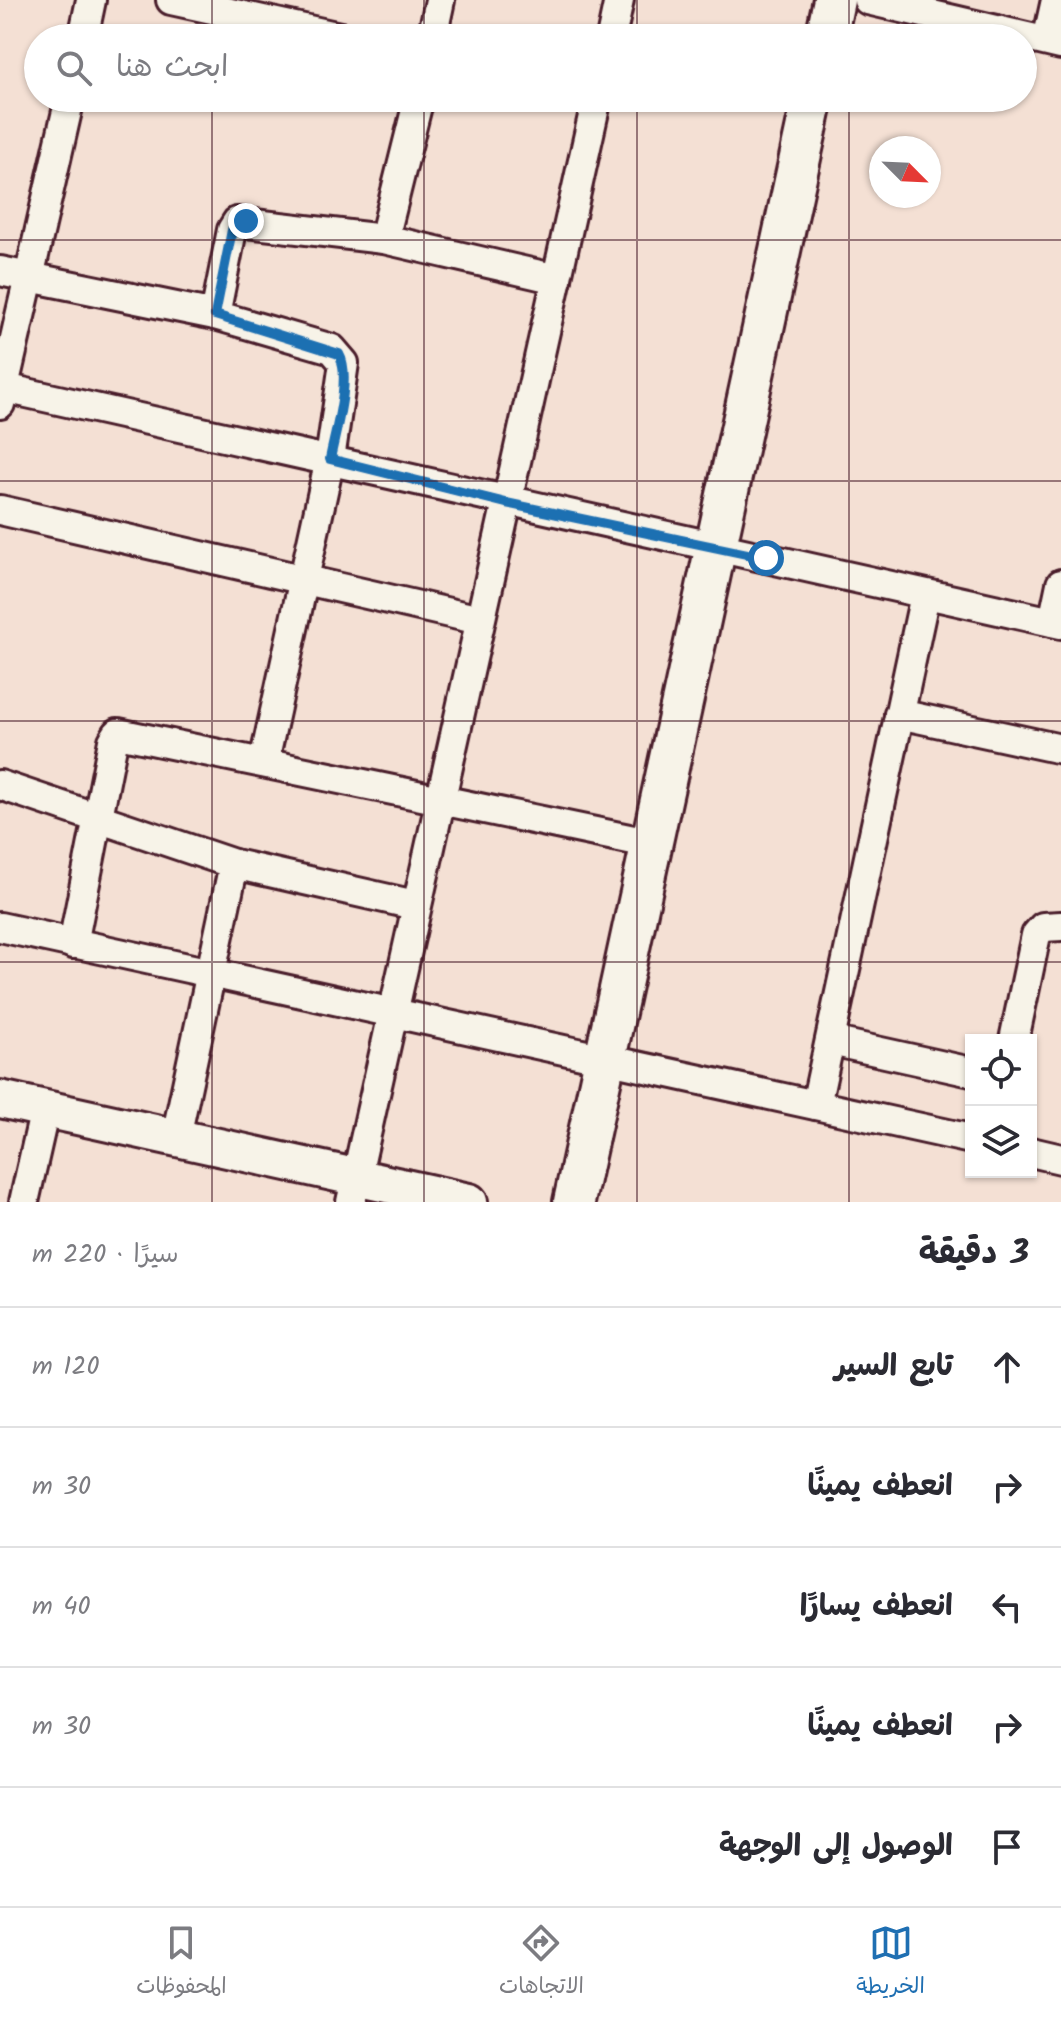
<!DOCTYPE html>
<html lang="ar">
<head>
<meta charset="utf-8">
<style>
	:root { --surface:#fff; --page:#f7f7f7; --text:#2b2b33; --muted:#7c7c81; --line:#e1e1e2; --accent:#1f6fb2 }
	body { margin:0; font-family:Kalam,"Playpen Sans Arabic",sans-serif; background:var(--page); color:var(--text); direction:rtl }
	.controls { position:absolute; right:24px; bottom:24px; display:grid; overflow:hidden; border-radius:0px; box-shadow:0 2px 6px #0004 }
	.controls button { width:72px; height:72px; display:grid; place-items:center; padding:0; border:0; border-bottom:2px solid var(--line); background:var(--surface); color:var(--text); font:40px sans-serif }
	.compass { position:absolute; left:869px; top:136px; width:72px; height:72px; border-radius:50%; background:var(--surface); box-shadow:0 2px 6px #0004; rotate:114deg }
	.stop { position:absolute; width:24px; height:24px; margin:-18px; border:6px solid #1f6fb2; border-radius:50%; background:#fff }
	.stop.end { background:#1f6fb2; border-color:#fff; box-shadow:0 2px 8px #0008 }
	.list { margin:0; padding:0; list-style:none }
	h2 { display:flex; justify-content:space-between; align-items:center; height:104px; margin:0; padding:0 32px; font-size:34px }
	h2 small { font-size:26px; font-weight:400; color:var(--muted) }
	.list li { display:grid; grid-template-columns:52px 1fr auto; gap:24px; align-items:center; box-sizing:border-box; height:120px; padding:0 32px; border-top:2px solid var(--line) }
	.list b { display:block; font-size:30px; white-space:nowrap }
	.list em { font-size:26px; font-style:normal; color:var(--muted) }
	.icon { flex:none; width:44px; height:44px; fill:none; stroke:currentColor; stroke-width:2; stroke-linecap:round; stroke-linejoin:round }
	.map { position:relative; flex:none; width:1061px; height:1202px; overflow:hidden; direction:ltr }
	.search { position:absolute; background:var(--surface); box-shadow:0 2px 6px #0004; left:24px; right:24px; top:24px; height:88px; display:flex; align-items:center; gap:20px; box-sizing:border-box; padding:0 28px; border-radius:44px; color:var(--muted); font-size:30px }
	.sheet { height:704px; background:var(--surface) }
	nav { display:flex; justify-content:space-around; align-items:center; box-sizing:border-box; height:112px; border-top:2px solid var(--line); background:var(--surface); font-size:22px; color:var(--muted) }
	nav a { display:grid; justify-items:center; gap:4px }
	nav .on { color:var(--accent) }
	.map>svg:first-child { display:block }
</style>
</head>
<body>
<div class="map">
<svg width="1061" height="1202" viewBox="0 0 1061 1202">
	<rect width="100%" height="100%" fill="#f4e0d4"/>
	<filter id="ink" filterUnits="userSpaceOnUse"><feTurbulence type="fractalNoise" baseFrequency=".0125" numOctaves="2"/><feDisplacementMap in="SourceGraphic" scale="16" xChannelSelector="R" yChannelSelector="G"/><feConvolveMatrix kernelMatrix="1 2 1 2 8 2 1 2 1" color-interpolation-filters="sRGB"/></filter>
	<g filter="url(#ink)">
		<g fill="none" stroke-linecap="round" stroke-linejoin="round">
			<g stroke="#4a1f2b" stroke-width="34">
				<g id="minor">
					<polyline points="171,0 345,38"/>
					<polyline points="868,0 1061,45"/>
					<polyline points="83,38 91,0"/>
					<polyline points="432,38 440,0"/>
					<polyline points="611,38 619,0"/>
					<polyline points="1047,41 1056,0"/>
					<polyline points="419,98 384,239 557,279"/>
					<polyline points="0,271 215,315 332,349 344,363 330,459 264,762"/>
					<polyline points="215,315 232,230 237,222 384,239"/>
					<polyline points="0,387 1061,624"/>
					<polyline points="0,404 70,98"/>
					<polyline points="0,510 480,620"/>
					<polyline points="1053,622 1061,584"/>
					<polyline points="899,714 1061,749"/>
					<polyline points="0,785 234,864 176,1137"/>
					<polyline points="234,864 415,905"/>
					<polyline points="0,927 971,1139"/>
					<polyline points="73,944 113,741 118,733 653,844"/>
					<polyline points="1014,1040 1036,935 1043,927 1061,926"/>
					<polyline points="831,1041 971,1072"/>
					<polyline points="816,1105 925,595"/>
					<polyline points="1031,1152 1061,1159"/>
					<polyline points="24,1202 45,1109"/>
					<polyline points="351,1202 597,98"/>
				</g>
			</g>
			<g stroke="#4a1f2b" stroke-width="42">
				<polyline id="tertiary" points="0,1099 469,1202"/>
			</g>
			<g stroke="#4a1f2b" stroke-width="46">
				<g id="secondary">
					<polyline points="826,38 834,0"/>
					<polyline points="574,1202 813,98"/>
				</g>
			</g>
			<use href="#minor" stroke="#f7f3e8" stroke-width="28"/>
			<use href="#tertiary" stroke="#f7f3e8" stroke-width="36"/>
			<use href="#secondary" stroke="#f7f3e8" stroke-width="40"/>
		</g>
	</g>
	<g fill="none" stroke-linecap="round" stroke-linejoin="round" filter="url(#ink)">
		<path stroke="#1f6fb2" stroke-width="10" d="M246 221 237 222 232 230 215 315 339 354C352 376 335 433 330 459L506 503 766 558"/>
	</g>
	<path fill="none" stroke="#4a1f2b" stroke-width="2" stroke-opacity="0.55" d="M212 0V38M424 0V38M637 0V38M849 0V38M212 98V1202M424 98V1202M637 98V1202M849 98V1202M0 240H1061M0 481H1061M0 721H1061M0 962H1061"/>
</svg>
<div class="controls">
<button><svg class="icon" aria-label="locate" viewBox="0 0 24 24"><circle cx="12" cy="12" r="6"/><path d="M12 2v4M12 18v4M2 12h4M18 12h4"/></svg></button>
<button><svg class="icon" aria-label="layers" viewBox="0 0 24 24"><path d="M12 4l9 5-9 5-9-5zM3 14l9 5 9-5"/></svg></button>
</div>
<svg class="compass" viewBox="-18 -18 36 36"><path d="M0-13l5 13h-10z" fill="#e53935"/><path d="M0 13l5-13h-10z" fill="#7c7c81"/></svg>
<div class="stop" style="left:766px;top:558px"></div>
<div class="stop end" style="left:246px;top:221px"></div>
<div class="search"><svg class="icon" aria-label="search" viewBox="0 0 24 24"><circle cx="10" cy="10" r="6"/><path d="M15 15l6 6"/></svg>ابحث هنا</div>
</div>
<section class="sheet">
<h2>3 دقيقة<small>سيرًا · 220 m</small></h2>
<ul class="list">
<li><svg class="icon" aria-label="ahead" viewBox="0 0 24 24"><path d="M12 20V5M6 11l6-6 6 6"/></svg><div><b>تابع السير</b></div><em>120 m</em></li>
<li><svg class="icon" aria-label="right" viewBox="0 0 24 24"><path d="M7 20v-9h11M14 6l5 5-5 5"/></svg><div><b>انعطف يمينًا</b></div><em>30 m</em></li>
<li><svg class="icon" aria-label="left" viewBox="0 0 24 24"><path d="M17 20v-9H6M10 6l-5 5 5 5"/></svg><div><b>انعطف يسارًا</b></div><em>40 m</em></li>
<li><svg class="icon" aria-label="right" viewBox="0 0 24 24"><path d="M7 20v-9h11M14 6l5 5-5 5"/></svg><div><b>انعطف يمينًا</b></div><em>30 m</em></li>
<li><svg class="icon" aria-label="arrive" viewBox="0 0 24 24"><path d="M6 21V4h12l-3 4 3 4H6"/></svg><div><b>الوصول إلى الوجهة</b></div></li>
</ul>
</section>
<nav>
<a class="on"><svg class="icon" aria-label="map" viewBox="0 0 24 24"><path d="M3 6l6-2 6 2 6-2v14l-6 2-6-2-6 2zM9 4v14M15 6v14"/></svg>الخريطة</a>
<a><svg class="icon" aria-label="directions" viewBox="0 0 24 24"><path d="M12 3l9 9-9 9-9-9zM9 14v-3h6M13 9l2 2-2 2"/></svg>الاتجاهات</a>
<a><svg class="icon" aria-label="saved" viewBox="0 0 24 24"><path d="M7 4h10v16l-5-4-5 4z"/></svg>المحفوظات</a>
</nav>
</body>
</html>
